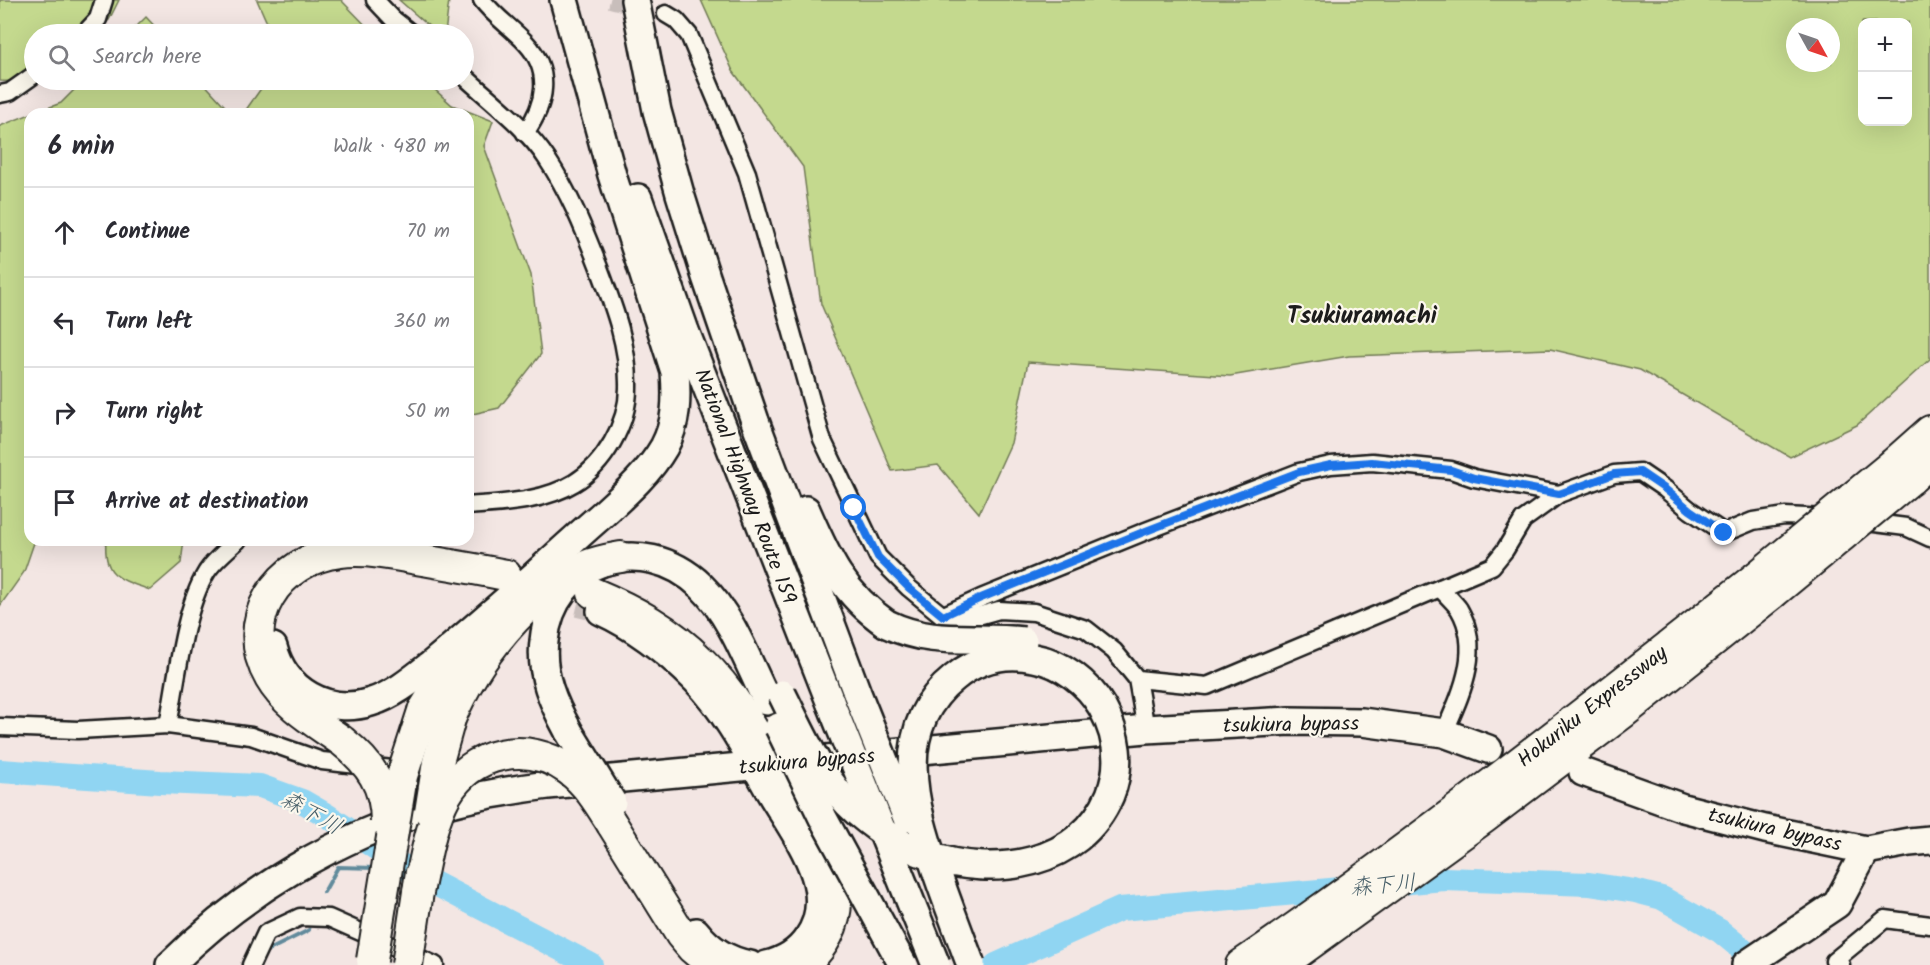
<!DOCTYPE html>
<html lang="en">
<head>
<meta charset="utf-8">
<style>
	:root { --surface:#fff; --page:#f2f2f3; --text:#2b2b33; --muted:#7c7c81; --line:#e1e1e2 }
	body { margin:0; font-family:Kalam,"Klee One",sans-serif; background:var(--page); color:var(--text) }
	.controls { position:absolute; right:18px; top:18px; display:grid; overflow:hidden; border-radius:12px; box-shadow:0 6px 24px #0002 }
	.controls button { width:54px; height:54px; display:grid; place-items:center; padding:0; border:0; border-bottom:2px solid var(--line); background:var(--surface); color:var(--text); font:30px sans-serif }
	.compass { position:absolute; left:1786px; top:18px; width:54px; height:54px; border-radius:50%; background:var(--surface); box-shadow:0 6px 24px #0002; rotate:130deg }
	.stop { position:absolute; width:18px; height:18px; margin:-14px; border:4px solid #1a73e8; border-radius:50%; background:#fff }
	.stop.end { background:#1a73e8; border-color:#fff; box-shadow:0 2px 6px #0008 }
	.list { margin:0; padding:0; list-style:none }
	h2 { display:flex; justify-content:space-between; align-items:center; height:78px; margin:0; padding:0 24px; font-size:26px }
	h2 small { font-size:20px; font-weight:400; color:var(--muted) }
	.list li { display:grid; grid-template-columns:39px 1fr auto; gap:18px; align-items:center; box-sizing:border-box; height:90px; padding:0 24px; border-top:2px solid var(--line) }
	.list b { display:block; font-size:22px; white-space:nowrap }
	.list em { font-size:20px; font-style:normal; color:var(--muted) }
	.icon { flex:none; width:33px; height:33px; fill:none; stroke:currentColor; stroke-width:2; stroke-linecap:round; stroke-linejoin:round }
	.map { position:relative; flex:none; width:1930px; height:965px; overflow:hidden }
	.search { position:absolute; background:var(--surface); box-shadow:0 6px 24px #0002; left:24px; top:24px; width:450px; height:66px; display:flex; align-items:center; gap:15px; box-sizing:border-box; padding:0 21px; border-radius:33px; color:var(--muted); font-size:22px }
	.panel { position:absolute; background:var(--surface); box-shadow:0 6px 24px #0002; left:24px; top:108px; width:450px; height:438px; border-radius:18px }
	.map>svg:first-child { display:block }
</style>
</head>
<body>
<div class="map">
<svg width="1930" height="965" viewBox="0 0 1930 965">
	<rect width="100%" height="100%" fill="#f3e6e3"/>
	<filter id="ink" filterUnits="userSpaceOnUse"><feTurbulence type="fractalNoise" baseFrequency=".0167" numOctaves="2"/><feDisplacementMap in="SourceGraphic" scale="12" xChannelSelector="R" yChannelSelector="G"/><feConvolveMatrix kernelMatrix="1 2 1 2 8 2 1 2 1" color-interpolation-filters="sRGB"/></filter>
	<g filter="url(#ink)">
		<g fill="#c4d98e" stroke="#707a55" stroke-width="1.5" fill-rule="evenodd">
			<polygon points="0,0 119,0 109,20 92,34 34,34 34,80 36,82 0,81"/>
			<polygon points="257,0 341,0 374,34 272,34"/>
			<polygon points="399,0 449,0 445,34 438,34"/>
			<path d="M701 0H1930V359L1857 425 1790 457 1640 370 1550 349 1349 356 1230 376 1028 362 1011 443 979 513 938 465 892 471 821 304 803 167 733 71ZM1908 22V122H1862V22ZM1795 27H1831V63H1795Z"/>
			<polygon points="146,17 162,34 129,34"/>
			<polygon points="84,80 201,80 232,114 31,114 61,103"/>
			<polygon points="267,80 424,80 452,105 493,121 484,146 531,275 541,354 499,408 468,415 468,114 243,114"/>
			<polygon points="30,114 30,540 35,540 24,572 0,606 0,126"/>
			<path d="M106 540H184L181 563 150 590C120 579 103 577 106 540Z"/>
		</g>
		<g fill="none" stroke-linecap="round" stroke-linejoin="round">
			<g stroke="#628b9c" stroke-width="4">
				<polyline points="324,892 338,867 375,868"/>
				<polyline points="263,953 309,930"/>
			</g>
			<g stroke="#90d5f2" stroke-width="24">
				<polyline points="0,771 160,782 260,786 302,801 328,816 407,869 591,965"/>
				<polyline points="1390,884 1443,879 1589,884 1635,891 1662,898 1720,931 1761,965"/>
				<polyline points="996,965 1120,909 1352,888"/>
			</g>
			<polyline stroke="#c8bebb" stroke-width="16" stroke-dasharray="16 8" stroke-linecap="butt" points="610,0 666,14"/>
			<polyline stroke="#c8bebb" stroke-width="27" stroke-dasharray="27 14" stroke-linecap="butt" points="538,594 589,606"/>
			<g stroke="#1c1c1c" stroke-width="21">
				<g id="minor">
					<polyline points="375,0 393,19 412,34"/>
					<path d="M482 0C495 17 512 28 526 43 552 71 546 104 525 133"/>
					<polyline points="666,14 676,20 689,35 747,173 822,439 878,557 909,588 943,616 974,617 999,610 1034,612 1086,629 1114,651 1137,679 1146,729"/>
					<polyline points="84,34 98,19 104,0"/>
					<path d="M464 76C492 102 526 127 547 159 569 192 584 229 598 265 613 305 629 345 628 388 628 424 604 465 574 483 543 502 503 503 468 506"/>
					<polyline points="0,94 10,92 34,75"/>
					<polyline points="1859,521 1906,527 1930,538"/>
					<path d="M1440 588C1446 595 1454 602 1459 609 1483 650 1461 694 1444 733"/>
					<polyline points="946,614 981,598 1146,531 1299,472 1331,465 1372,462 1451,470 1474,478 1559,494"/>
					<polyline points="1137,679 1207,686 1440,588 1492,566 1505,550 1523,520 1559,494 1614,474 1640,472 1665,489 1690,510 1724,533 1753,521 1785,516 1827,518"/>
					<path d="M168 725C177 681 183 611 206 573 213 561 227 550 238 540"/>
					<polyline points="0,727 78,730 168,725 251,736 322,761 401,770 415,776 425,786 431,797"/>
					<polyline points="251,965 266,933 300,917 329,918 435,965"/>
					<polyline points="1841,965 1834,961 1885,919 1930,925"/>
				</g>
			</g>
			<g stroke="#1c1c1c" stroke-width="32">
				<g id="trunk">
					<polyline points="635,0 657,111 680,194 706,277 755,421 857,693"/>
					<polyline points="638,198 685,331 831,704"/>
					<path d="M806 510C827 558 842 593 887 624"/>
					<path d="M601 611C636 627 669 653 696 680 726 711 748 753 769 790 793 832 842 890 808 938 798 953 784 961 767 965"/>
					<path d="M273 647C284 690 327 716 371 702 394 695 413 679 432 664 467 635 501 605 535 575 558 554 580 534 603 514 625 494 649 473 664 447 677 423 677 398 675 372L612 175 564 0"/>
					<path d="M569 732C553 703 540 674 544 641 552 559 642 530 701 586 732 616 748 663 767 701"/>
					<polyline points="1583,772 1683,808 1765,829 1866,850 1909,842 1930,840"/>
					<path d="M696 932C710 950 728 961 750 965"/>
					<path d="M170 965C244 891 336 837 436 807 472 796 510 790 548 785L1146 729 1290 721 1362 722 1444 733 1488 749"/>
					<polyline points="1746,965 1837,904 1866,850"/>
				</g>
			</g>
			<g stroke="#1c1c1c" stroke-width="34">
				<g id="motorway">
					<polyline points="1894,463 1930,431"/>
					<polyline points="1910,480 1930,462"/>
					<path d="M593 593C634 610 670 630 701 661 740 698 765 752 792 798 804 820 820 843 829 867 833 876 835 888 836 898 837 924 823 949 803 965"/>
					<polyline points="423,711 453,663 484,626"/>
					<path d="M450 719C474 661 527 592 586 566 597 561 609 559 621 557"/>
					<path d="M342 741C317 723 286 706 270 678 237 621 278 559 340 552 365 549 391 554 417 559 446 564 476 569 506 575"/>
					<polyline points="612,824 681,935 692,948 712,965"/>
					<path d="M1241 965C1418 844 1587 711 1755 578"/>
					<polyline points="1281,965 1484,818 1623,713 1772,594"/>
				</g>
			</g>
			<use href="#minor" stroke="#fbf7ec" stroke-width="16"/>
			<use href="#trunk" stroke="#fbf7ec" stroke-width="27"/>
			<use href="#motorway" stroke="#fbf7ec" stroke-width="30"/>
			<g stroke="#1c1c1c" stroke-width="32" stroke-linecap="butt">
				<g id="trunk-bridge">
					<path d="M887 624C935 647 974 635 1023 641"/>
					<polyline points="857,693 907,818"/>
					<path d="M782 694C803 736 822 782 858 813 878 830 902 846 927 855 994 879 1080 866 1110 795 1122 765 1117 734 1102 707 1088 683 1062 663 1034 658 1005 652 977 659 954 678 891 728 914 806 936 870 947 902 959 933 971 965"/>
					<polyline points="831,704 936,965"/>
					<polyline points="779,727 823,818 903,965"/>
					<polyline points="569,732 612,802"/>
				</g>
			</g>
			<g stroke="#1c1c1c" stroke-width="34" stroke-linecap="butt">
				<g id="motorway-bridge">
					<polyline points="1755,578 1894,463"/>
					<polyline points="1772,594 1910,480"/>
					<path d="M342 741C370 763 386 786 386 822"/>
					<polyline points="430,812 438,762 450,719"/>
					<path d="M418 892C425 861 430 824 446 795 472 751 528 740 569 770 588 784 600 805 612 824"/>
					<polyline points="372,960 402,776 423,711"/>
					<polyline points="407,965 421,872"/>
				</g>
			</g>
			<use href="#trunk-bridge" stroke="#fbf7ec" stroke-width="27"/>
			<use href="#motorway-bridge" stroke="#fbf7ec" stroke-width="30"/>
		</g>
	</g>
	<g fill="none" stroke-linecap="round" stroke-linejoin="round" filter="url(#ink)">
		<polyline stroke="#1a73e8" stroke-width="8" points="854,508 878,557 909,588 943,616 981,598 1146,531 1299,472 1331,465 1372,462 1451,470 1474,478 1559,494 1614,474 1640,472 1665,489 1690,510 1724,533"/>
	</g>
	<g text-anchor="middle" stroke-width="4.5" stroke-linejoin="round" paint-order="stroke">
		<g font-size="21" fill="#1c1c1c" stroke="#fbf7ec">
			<text transform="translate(746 486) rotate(69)" y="7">National Highway Route 159</text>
			<text transform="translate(1592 706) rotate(-38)" y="7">Hokuriku Expressway</text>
			<text transform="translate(1291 724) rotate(-1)" y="7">tsukiura bypass</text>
			<text transform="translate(807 761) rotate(-5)" y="7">tsukiura bypass</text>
			<text transform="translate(1775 829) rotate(13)" y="7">tsukiura bypass</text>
		</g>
		<g font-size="22" font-style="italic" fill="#455d67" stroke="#fbf7ec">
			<text transform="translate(312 812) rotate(29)" y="8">森下川</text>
			<text transform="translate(1383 884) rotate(-5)" y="8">森下川</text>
		</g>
		<g font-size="24" font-weight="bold" fill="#1c1c1c" stroke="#fbf7ec">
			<text x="1362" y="323">Tsukiuramachi</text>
		</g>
	</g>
</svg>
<div class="controls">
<button>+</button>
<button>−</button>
</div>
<svg class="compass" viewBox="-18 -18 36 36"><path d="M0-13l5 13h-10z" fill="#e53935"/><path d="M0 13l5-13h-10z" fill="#7c7c81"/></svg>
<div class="stop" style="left:854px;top:508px"></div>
<div class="stop end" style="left:1724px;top:533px"></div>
<div class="search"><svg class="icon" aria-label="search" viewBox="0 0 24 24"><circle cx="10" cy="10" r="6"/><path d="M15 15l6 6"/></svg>Search here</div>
<section class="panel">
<h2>6 min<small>Walk · 480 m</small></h2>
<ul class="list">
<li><svg class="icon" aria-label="ahead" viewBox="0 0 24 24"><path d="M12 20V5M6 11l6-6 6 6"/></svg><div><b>Continue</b></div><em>70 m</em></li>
<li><svg class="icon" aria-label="left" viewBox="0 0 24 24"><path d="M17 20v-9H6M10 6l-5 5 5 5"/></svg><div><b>Turn left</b></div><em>360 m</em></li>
<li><svg class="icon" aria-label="right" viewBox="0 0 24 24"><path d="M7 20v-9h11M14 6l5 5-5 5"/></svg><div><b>Turn right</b></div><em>50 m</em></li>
<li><svg class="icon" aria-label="arrive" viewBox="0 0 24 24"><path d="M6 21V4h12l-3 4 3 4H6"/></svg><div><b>Arrive at destination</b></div></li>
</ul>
</section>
</div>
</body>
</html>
